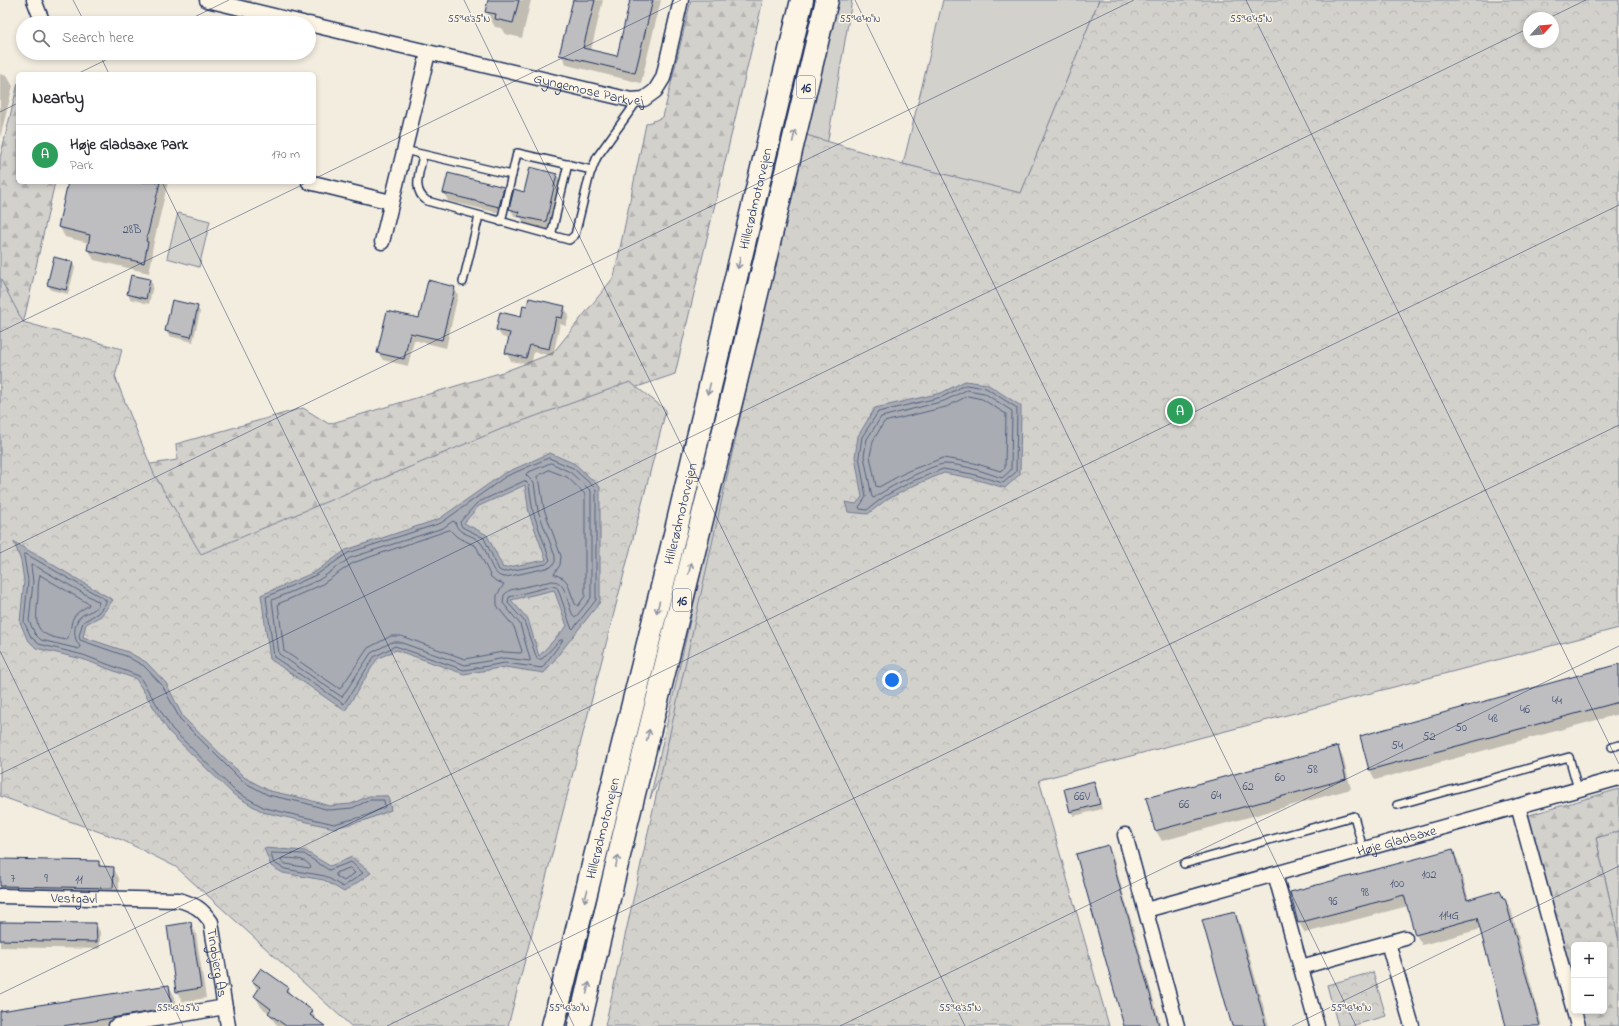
<!DOCTYPE html>
<html lang="en">
<head>
<meta charset="utf-8">
<style>
	:root { --surface:#fff; --page:#f7f7f7; --text:#2b2b33; --muted:#7c7c81; --line:#e1e1e2; --accent:#db2777 }
	body { margin:0; font-family:"Indie Flower",sans-serif; background:var(--page); color:var(--text) }
	.controls { position:absolute; right:12px; bottom:12px; display:grid; overflow:hidden; border-radius:6px; box-shadow:0 2px 6px #0003 }
	.controls button { width:36px; height:36px; display:grid; place-items:center; padding:0; border:0; border-bottom:1px solid var(--line); background:var(--surface); color:var(--text); font:20px sans-serif }
	.compass { position:absolute; left:1523px; top:12px; width:36px; height:36px; border-radius:50%; background:var(--surface); box-shadow:0 2px 6px #0003; rotate:64deg }
	.you { position:absolute; left:892px; top:680px; width:14px; height:14px; margin:-10px; border:3px solid #fff; border-radius:50%; background:#1a73e8; box-shadow:0 0 0 6px #1a73e833 }
	.badge { display:grid; place-items:center; width:26px; height:26px; border-radius:50%; background:var(--accent); color:#fff; font-size:13px; font-weight:700 }
	.pin { position:absolute; translate:-50% -50%; border:2px solid #fff; box-shadow:0 1px 4px #0006 }
	.list { margin:0; padding:0; list-style:none }
	h2 { display:flex; justify-content:space-between; align-items:center; height:52px; margin:0; padding:0 16px; font-size:17px }
	h2 small { font-size:13px; font-weight:400; color:var(--muted) }
	.list li { display:grid; grid-template-columns:26px 1fr auto; gap:12px; align-items:center; box-sizing:border-box; height:60px; padding:0 16px; border-top:1px solid var(--line) }
	.list b { display:block; font-size:15px; white-space:nowrap }
	.list p { margin:0; font-size:13px; white-space:nowrap; color:var(--muted) }
	.list em { font-size:13px; font-style:normal; color:var(--muted) }
	.icon { flex:none; width:22px; height:22px; fill:none; stroke:currentColor; stroke-width:2; stroke-linecap:round; stroke-linejoin:round }
	.map { position:relative; flex:none; width:1619px; height:1026px; overflow:hidden }
	.search { position:absolute; background:var(--surface); box-shadow:0 2px 6px #0003; left:16px; top:16px; width:300px; height:44px; display:flex; align-items:center; gap:10px; box-sizing:border-box; padding:0 14px; border-radius:22px; color:var(--muted); font-size:15px }
	.panel { position:absolute; background:var(--surface); box-shadow:0 2px 6px #0003; left:16px; top:72px; width:300px; height:112px; border-radius:6px }
	.map>svg:first-child { display:block }
</style>
</head>
<body>
<div class="map">
<svg width="1619" height="1026" viewBox="0 0 1619 1026">
	<defs>
		<pattern id="forest-firs" width="22" height="20" patternUnits="userSpaceOnUse"><rect width="22" height="20" fill="#d3d1cc"/><path d="M5 1l3.5 6h-7zM16 11l3.5 6h-7z" fill="#b5b4b2"/></pattern>
		<pattern id="park-crowns" width="20" height="18" patternUnits="userSpaceOnUse"><rect width="20" height="18" fill="#d3d1cc"/><path d="M2 6a3 3 0 1 1 6 0M12 15a3 3 0 1 1 6 0" fill="none" stroke="#b5b4b2"/></pattern>
	</defs>
	<rect width="100%" height="100%" fill="#f3ede0"/>
	<filter id="ink" filterUnits="userSpaceOnUse"><feTurbulence type="fractalNoise" baseFrequency=".025" numOctaves="2"/><feDisplacementMap in="SourceGraphic" scale="8" xChannelSelector="R" yChannelSelector="G"/><feConvolveMatrix kernelMatrix="1 2 1 2 8 2 1 2 1" color-interpolation-filters="sRGB"/></filter>
	<g filter="url(#ink)">
		<g fill="#d3d1cc" stroke="#778095">
			<polygon points="838,0 852,0 821,180 721,639 650,799 766,281"/>
			<polygon points="943,0 1099,0 1021,194 903,164"/>
			<polygon points="178,213 210,221 199,267 167,258"/>
			<polygon points="1619,831 1619,941 1596,838"/>
		</g>
		<g fill="url(#forest-firs)" stroke="#778095">
			<polygon points="691,0 763,0 675,374 570,410 261,595 0,467 0,158 18,83 18,182 55,182 8,391 115,375 145,465 177,460 176,444 303,408 329,424 506,371 553,353 614,277 646,124 663,117"/>
			<polygon points="1619,789 1619,831 1596,838 1619,941 1619,1026 1582,1026 1578,1011 1604,1011 1604,945 1574,945 1574,995 1526,816"/>
		</g>
		<g fill="url(#park-crowns)" stroke="#778095" fill-rule="evenodd">
			<path d="M1099 0H1619V628L1039 780 1109 1026H605L803 134 903 164 1021 193ZM1529 18H1553V42H1529Z"/>
			<polygon points="0,278 23,322 122,349 115,377 154,474 201,554 511,425 630,382 666,410 508,1026 351,1026 237,922 176,867 122,840 0,796"/>
			<polygon points="1373,972 1386,1016 1351,1026 1338,1026 1327,985"/>
		</g>
		<g fill="#a9acb3" stroke="#707a91" fill-rule="evenodd">
			<polygon points="965,381 987,384 1021,406 1020,474 1005,488 971,478 944,473 915,485 886,500 868,514 848,512 845,502 856,504 862,497 855,457 858,436 875,408 941,393"/>
			<path d="M550 453 575 464 600 487V602L544 673 505 667 464 674 396 650 377 659 345 711 270 659 261 595 315 572 346 550 439 519 503 474ZM525 485 529 513 546 560 503 568 487 535 464 523 479 506ZM554 590 567 626 539 656 528 619 511 600Z"/>
			<polygon points="14,542 113,600 101,616 86,624 83,637 128,652 146,662 166,683 183,717 245,778 270,791 306,799 329,806 351,804 369,796 388,796 391,810 366,820 334,828 263,812 234,795 169,732 136,679 82,659 36,648 27,639 20,622 24,581 21,561"/>
			<polygon points="264,848 305,851 330,866 352,857 371,873 344,892 324,880 283,873 271,866"/>
		</g>
		<g fill="#0003">
			<polygon points="226,0 252,0 251,6"/>
			<polygon points="489,0 531,0 522,38 505,34 501,28 495,27 486,11"/>
			<polygon points="574,0 603,0 591,50 618,57 631,0 661,0 641,83 567,65 561,55"/>
			<polygon points="0,74 7,76 13,86 0,138"/>
			<polygon points="557,175 561,182 550,230 524,223 521,218 515,217 510,209"/>
			<polygon points="69,182 168,182 152,250 153,253 149,273 94,260 88,249 89,243 65,237 59,226"/>
			<polygon points="503,188 508,195 503,214 448,201 444,193"/>
			<polygon points="73,263 75,268 68,294 51,290 48,285"/>
			<polygon points="132,276 150,280 153,285 149,304 130,299 128,294"/>
			<polygon points="454,287 458,295 446,348 414,340 408,366 383,360 378,353 420,320"/>
			<polygon points="197,307 200,312 193,342 169,336 166,331"/>
			<polygon points="564,307 569,315 566,326 560,324 553,356 534,352 531,365 511,361 506,353 509,339 502,337 497,330 521,318"/>
			<polygon points="1619,665 1619,714 1375,780 1370,770"/>
			<polygon points="1337,747 1343,757 1351,789 1162,841 1156,831 1147,799"/>
			<polygon points="1093,782 1096,787 1102,809 1074,816 1071,811"/>
			<polygon points="1107,846 1113,857 1161,1026 1125,1026"/>
			<polygon points="1452,850 1458,860 1469,900 1499,891 1511,909 1542,1026 1507,1026 1481,929 1422,945 1416,935 1408,906 1305,933 1299,923"/>
			<polygon points="0,860 99,862 102,868 113,868 119,878 119,898 0,896"/>
			<polygon points="1234,913 1240,923 1269,1026 1233,1026"/>
			<polygon points="0,923 96,924 100,932 100,949 0,947"/>
			<polygon points="190,923 196,934 206,998 183,1002 177,992"/>
			<polygon points="253,982 287,988 293,998 312,1012 318,1022 324,1026 279,1026 275,1023 269,1013 261,1007 255,996 258,991"/>
			<polygon points="169,986 175,997 178,1018 127,1026 0,1026 0,1012"/>
		</g>
		<g fill="none" stroke-linecap="round" stroke-linejoin="round">
			<g stroke="#546180" stroke-width="1">
				<polygon points="966,385 986,388 1017,408 1016,472 1003,483 972,474 943,469 913,481 885,496 867,510 860,509 859,507 866,497 859,456 862,437 878,412 942,397"/>
				<path d="M967 390 984 393 1012 411 1011 470 1002 478C984 472 963 464 944 464 931 465 885 489 874 498L872 497 864 456 867 439 881 417 944 401Z"/>
				<polygon points="968,396 982,399 1006,414 1005,468 1000,471 974,463 943,458 908,471 879,487 876,486 870,456 873,441 884,422 946,407"/>
				<polygon points="549,458 573,468 596,489 596,600 573,629 571,627 558,589 556,587 552,586 509,597 508,603 524,621 537,659 542,659 560,640 563,640 542,668 505,663 464,670 395,646 374,657 344,704 274,657 266,597 316,575 348,553 441,523 505,477"/>
				<path d="M551 463 570 472 591 491V598L575 618C566 608 569 581 552 581L510 590 504 595 503 603 520 624 530 659V661L505 658 465 665 399 642H392L371 653 342 697 279 654 272 600 319 580 350 558 443 528 453 521 455 522C458 536 473 533 481 543 489 552 490 578 506 577L551 567 555 562V556L538 511 534 483 526 475 527 473Z"/>
				<polygon points="549,470 567,477 585,494 585,596 578,606 575,604 567,582 563,578 554,574 560,565 561,556 544,509 540,483 537,477"/>
				<polygon points="525,481 529,485 533,512 550,560 546,564 503,572 499,570 484,538 462,527 460,522 477,503"/>
				<polygon points="450,530 457,537 476,546 491,577 496,581 504,584 497,595 497,605 500,610 514,627 522,651 521,653 503,652 465,659 401,636 391,636 368,648 340,689 284,651 278,604 321,585 353,563"/>
				<polygon points="24,554 26,554 106,600 106,603 98,613 83,622 79,636 80,640 126,656 144,666 162,685 180,719 242,781 268,795 305,803 329,810 352,808 370,800 384,800 385,807 365,816 334,824 265,808 236,792 172,729 139,676 83,655 39,644 31,637 24,622 28,581"/>
				<path d="M32 564 99 602C97 612 87 611 80 617 73 624 73 640 80 646L79 649 41 640 35 634 29 621 33 582 31 566Z"/>
				<path d="M40 575 89 604 88 606C66 618 75 621 67 640 34 635 35 627 38 597 38 591 38 581 40 575Z"/>
				<polygon points="271,853 304,854 329,870 351,862 363,873 343,887 325,876 285,869 274,863"/>
				<path d="M283 858C293 859 305 857 311 867L309 868 286 864 281 861Z"/>
				<polygon points="350,868 355,873 344,881 336,876 336,873"/>
			</g>
		</g>
		<g fill="#bebec0" stroke="#1b2f5e">
			<polygon points="488,0 519,0 513,23 495,19 496,14 485,12"/>
			<polygon points="573,0 595,0 583,48 617,56 630,0 653,0 635,73 559,55"/>
			<polygon points="530,167 557,174 546,222 518,216 519,212 509,209 514,189 524,192"/>
			<polygon points="448,173 504,187 499,207 443,193"/>
			<polygon points="68,182 160,182 146,241 148,242 144,263 87,250 90,235 58,227"/>
			<polygon points="54,257 73,262 66,290 47,285"/>
			<polygon points="131,275 150,279 146,299 127,294"/>
			<polygon points="428,280 455,287 442,340 410,333 404,359 377,353 387,311 419,318"/>
			<polygon points="529,298 565,306 562,318 556,317 549,349 530,345 526,358 505,353 510,333 496,330 500,312 521,317 523,305 527,306"/>
			<polygon points="172,300 198,306 191,337 165,331"/>
			<polygon points="1619,664 1619,702 1369,770 1360,736"/>
			<polygon points="1338,746 1346,779 1155,831 1146,798"/>
			<polygon points="1094,781 1100,804 1070,812 1064,789"/>
			<polygon points="1108,845 1159,1026 1124,1026 1076,854"/>
			<polygon points="1453,849 1467,900 1500,890 1503,898 1505,898 1540,1026 1506,1026 1477,918 1415,935 1404,895 1298,923 1290,892"/>
			<polygon points="0,859 99,861 99,866 114,867 113,888 0,886"/>
			<polygon points="1235,912 1266,1026 1232,1026 1202,920"/>
			<polygon points="0,922 96,923 97,942 0,940"/>
			<polygon points="191,922 201,988 176,992 167,926"/>
			<polygon points="261,968 288,987 286,991 313,1011 310,1015 325,1026 286,1026 268,1013 271,1009 254,996 260,987 252,981"/>
			<polygon points="169,985 172,1008 63,1026 0,1026 0,1011"/>
		</g>
		<g fill="none" stroke-linecap="round" stroke-linejoin="round">
			<g stroke="#1b2f5e" stroke-width="10">
				<g id="lane">
					<polyline points="404,150 512,175"/>
					<path d="M423 155C420 172 411 190 427 201L569 240 575 235 590 174 597 157 638 100"/>
					<polyline points="501,222 517,153 592,170"/>
					<polyline points="551,236 568,164"/>
					<polyline points="463,282 479,216"/>
					<polyline points="1612,747 1619,745"/>
					<polyline points="1397,805 1569,757 1578,789"/>
					<polyline points="1184,864 1354,816 1363,849"/>
				</g>
			</g>
			<g stroke="#1b2f5e" stroke-width="17">
				<g id="street">
					<polyline points="34,0 41,18 41,23"/>
					<polyline points="207,0 303,23"/>
					<path id="s1" d="M309 24 631 100 644 99 655 91 663 78 681 0"/>
					<polyline points="309,182 391,202"/>
					<polyline points="382,242 428,53"/>
					<polyline points="1518,806 1574,1011"/>
					<polyline points="1125,835 1177,1026"/>
					<polyline points="1275,874 1317,1026"/>
					<path id="s2" d="M0 896 179 900C195 905 201 908 211 922L228 1026"/>
					<path id="s3" d="M1146 910 1619 778"/>
					<polyline points="1388,943 1412,1026"/>
					<polyline points="1301,967 1405,938"/>
					<polyline points="1574,1011 1578,1026"/>
					<polyline points="116,1026 225,1007"/>
				</g>
			</g>
			<g stroke="#1b2f5e" stroke-width="25">
				<g id="highway">
					<path id="s4" d="M553 1026 670 555 802 0"/>
					<polyline points="579,1026 625,830 733,394 827,0"/>
				</g>
			</g>
			<use href="#lane" stroke="#fcf5e5" stroke-width="7"/>
			<use href="#street" stroke="#fcf5e5" stroke-width="14"/>
			<use href="#highway" stroke="#fcf5e5" stroke-width="22"/>
		</g>
		<defs><path id="oneway-shaft" d="M-6 0H5M1.5-3L5.5 0L1.5 3" fill="none" stroke-width="1.6" stroke-linecap="round" stroke-linejoin="round"/></defs>
		<g stroke="#8c92a2">
			<use href="#oneway-shaft" transform="translate(794 136) rotate(-77)"/>
			<use href="#oneway-shaft" transform="translate(739 263) rotate(103)"/>
			<use href="#oneway-shaft" transform="translate(709 389) rotate(103)"/>
			<use href="#oneway-shaft" transform="translate(690 568) rotate(-76)"/>
			<use href="#oneway-shaft" transform="translate(658 607) rotate(104)"/>
			<use href="#oneway-shaft" transform="translate(648 735) rotate(-76)"/>
			<use href="#oneway-shaft" transform="translate(617 861) rotate(-77)"/>
			<use href="#oneway-shaft" transform="translate(586 896) rotate(104)"/>
			<use href="#oneway-shaft" transform="translate(588 988) rotate(-77)"/>
		</g>
	</g>
	<path fill="none" stroke="#1b2f5e" stroke-width="1" stroke-opacity="0.45" d="M73 0 85 23M464 0 965 1026M855 0 1356 1026M1246 0 1619 764M1549 18 1586 0M182 23 229 0M99 53 109 74M77 74 120 53M0 112 18 103M314 179 681 0M162 182 574 1026M0 332 308 182M0 553 1134 0M0 651 183 1026M0 774 1529 28M0 994 1619 205M387 1026 1619 425M840 1026 1619 646M1292 1026 1619 866"/>
	<g text-anchor="middle" stroke-width="3" stroke-linejoin="round" paint-order="stroke">
		<g font-size="12" fill="#445376">
			<text x="132" y="233">28B</text>
			<text x="1557" y="704">44</text>
			<text x="1525" y="713">46</text>
			<text x="1493" y="722">48</text>
			<text x="1461" y="731">50</text>
			<text x="1429" y="740">52</text>
			<text x="1397" y="749">54</text>
			<text x="1312" y="773">58</text>
			<text x="1280" y="781">60</text>
			<text x="1248" y="790">62</text>
			<text x="1216" y="799">64</text>
			<text x="1082" y="800">66V</text>
			<text x="1184" y="808">66</text>
			<text x="1429" y="878">102</text>
			<text x="13" y="882">7</text>
			<text x="46" y="882">9</text>
			<text x="79" y="883">11</text>
			<text x="1397" y="887">100</text>
			<text x="1365" y="896">98</text>
			<text x="1333" y="905">96</text>
			<text x="1449" y="919">114G</text>
		</g>
		<g fill="#fcf5e5" stroke="#5e6a86" stroke-width="1">
			<rect x="797" y="76" width="18" height="22" rx="3"/>
			<rect x="673" y="589" width="18" height="22" rx="3"/>
		</g>
		<g font-size="13" font-weight="bold" fill="#1b2f5e">
			<text x="806" y="92">16</text>
			<text x="682" y="605">16</text>
		</g>
		<g font-size="14" fill="#1b2f5e" stroke="#fcf5e5">
			<text dy="5" stroke="none"><textPath href="#s1" startOffset="287">Gyngemose Parkvej</textPath></text>
			<text dy="5" stroke="none"><textPath href="#s4" startOffset="852">Hillerødmotorvejen</textPath></text>
			<text dy="5" stroke="none"><textPath href="#s4" startOffset="528">Hillerødmotorvejen</textPath></text>
			<text dy="5" stroke="none"><textPath href="#s4" startOffset="204">Hillerødmotorvejen</textPath></text>
			<text dy="5" stroke="none"><textPath href="#s3" startOffset="260">Høje Gladsaxe</textPath></text>
			<text dy="5" stroke="none"><textPath href="#s2" startOffset="74">Vestgavl</textPath></text>
			<text dy="5" stroke="none"><textPath href="#s2" startOffset="260">Tingbjerg Ås</textPath></text>
		</g>
	</g>
	<g font-size="10" text-anchor="middle" fill="#1b2f5e" stroke="#fcf5e5" stroke-width="3" stroke-linejoin="round" paint-order="stroke">
		<text x="469" y="22">55°43'35"N</text>
		<text x="860" y="22">55°43'40"N</text>
		<text x="1251" y="22">55°43'45"N</text>
		<text x="178" y="1011">55°43'25"N</text>
		<text x="569" y="1011">55°43'30"N</text>
		<text x="960" y="1011">55°43'35"N</text>
		<text x="1351" y="1011">55°43'40"N</text>
	</g>
</svg>
<div class="controls">
<button>+</button>
<button>−</button>
</div>
<svg class="compass" viewBox="-18 -18 36 36"><path d="M0-13l5 13h-10z" fill="#e53935"/><path d="M0 13l5-13h-10z" fill="#7c7c81"/></svg>
<div class="you"></div>
<div class="pin badge" style="left:1180px;top:411px;background:#2e9e5b">A</div>
<div class="search"><svg class="icon" aria-label="search" viewBox="0 0 24 24"><circle cx="10" cy="10" r="6"/><path d="M15 15l6 6"/></svg>Search here</div>
<section class="panel">
<h2>Nearby<small></small></h2>
<ul class="list">
<li><span class="badge" style="background:#2e9e5b">A</span><div><b>Høje Gladsaxe Park</b><p>Park</p></div><em>170 m</em></li>
</ul>
</section>
</div>
</body>
</html>
